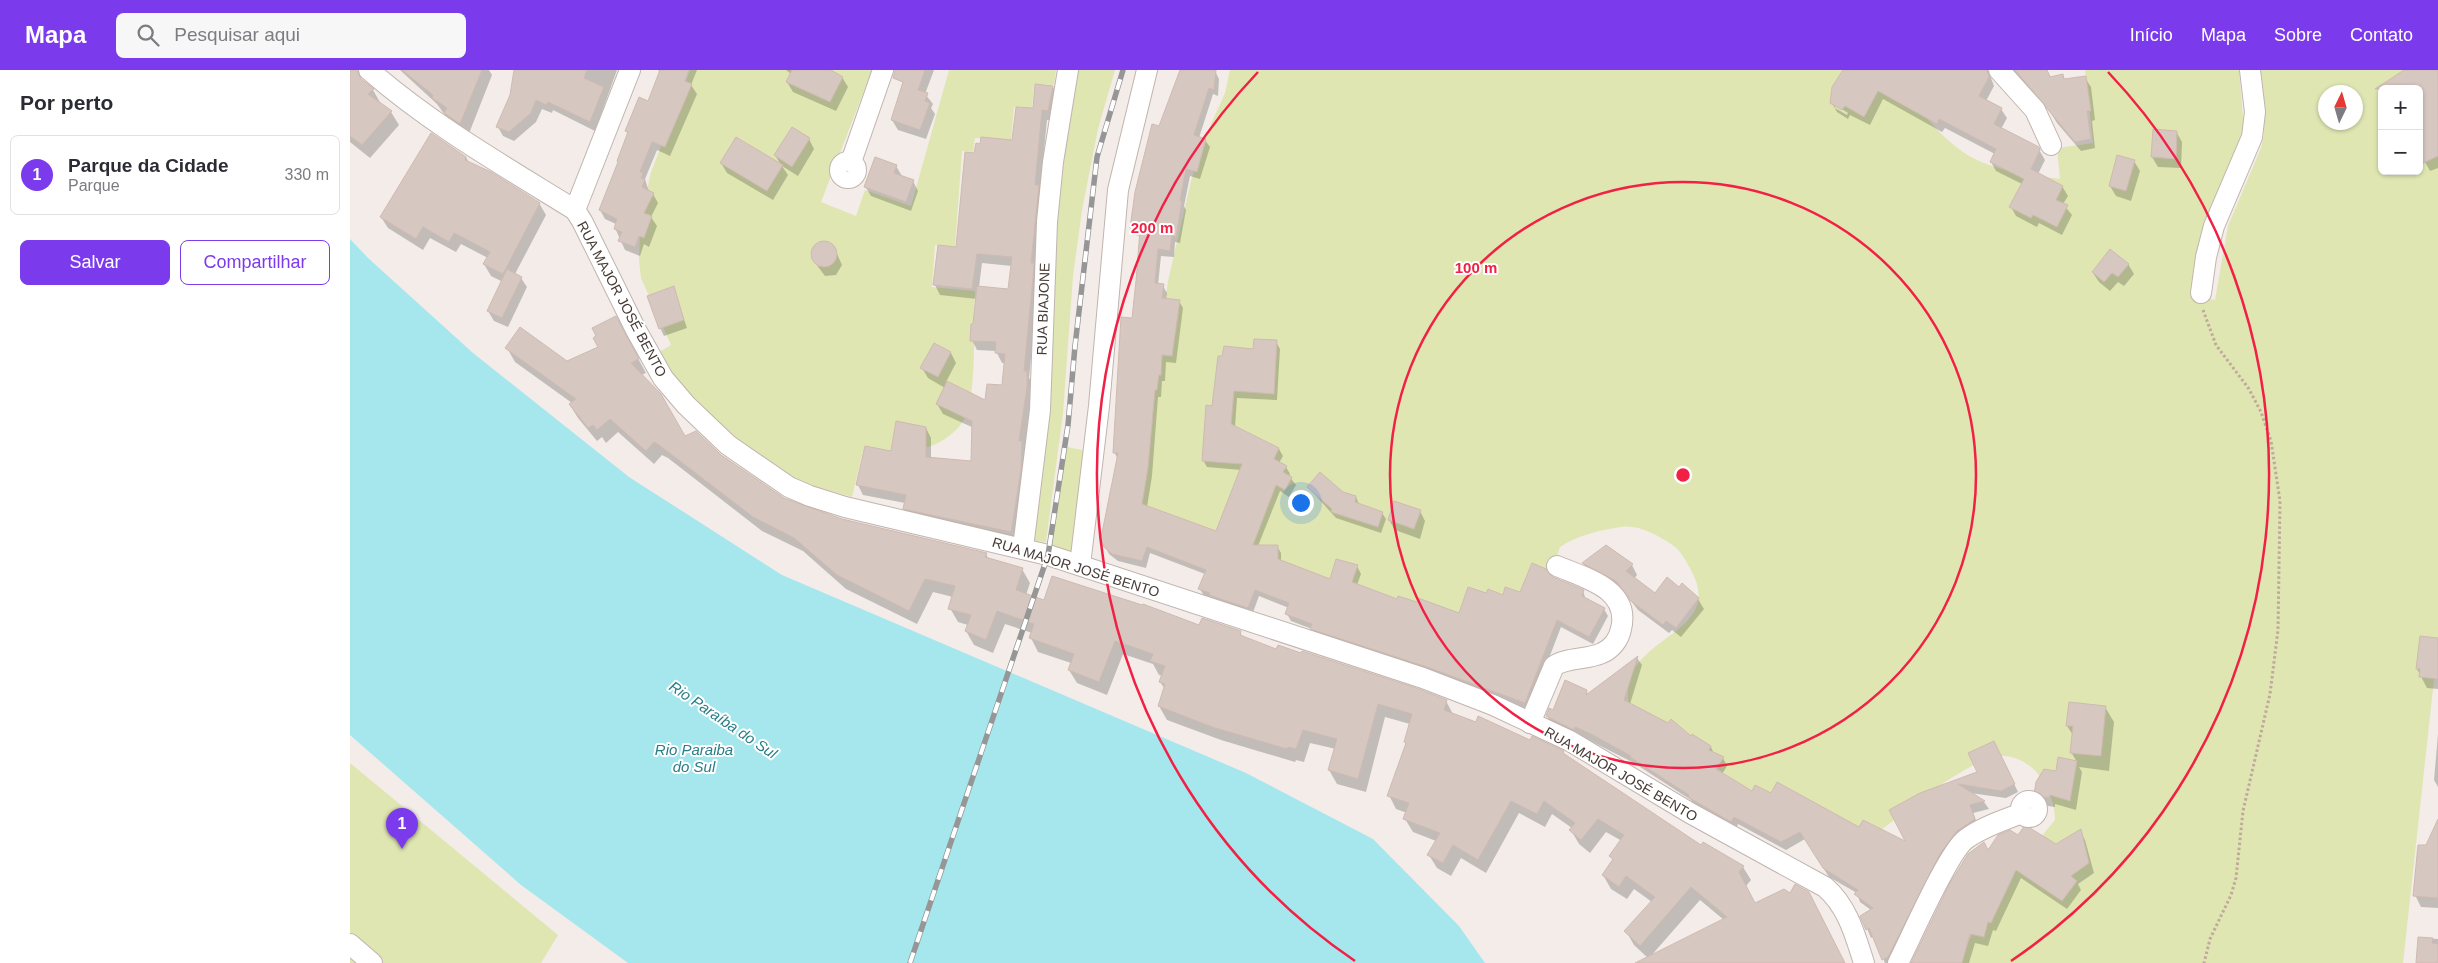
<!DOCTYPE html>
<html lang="pt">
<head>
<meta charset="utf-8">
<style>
	:root { --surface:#fff; --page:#f7f7f7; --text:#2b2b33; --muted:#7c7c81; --line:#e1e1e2; --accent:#7c3aed }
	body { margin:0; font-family:Arial,sans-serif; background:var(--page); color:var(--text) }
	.controls { position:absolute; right:15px; top:15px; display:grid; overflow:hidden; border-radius:8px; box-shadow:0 1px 4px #0004 }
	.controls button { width:45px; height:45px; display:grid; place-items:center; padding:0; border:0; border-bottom:1px solid var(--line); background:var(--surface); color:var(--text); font:25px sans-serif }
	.compass { position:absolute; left:1968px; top:15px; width:45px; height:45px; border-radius:50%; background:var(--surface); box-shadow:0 1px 4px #0004; rotate:5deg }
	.you { position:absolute; left:950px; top:432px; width:18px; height:18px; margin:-12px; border:4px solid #fff; border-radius:50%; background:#1a73e8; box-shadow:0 0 0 8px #1a73e833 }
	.badge { display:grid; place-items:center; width:32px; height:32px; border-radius:50%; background:var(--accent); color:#fff; font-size:16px; font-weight:700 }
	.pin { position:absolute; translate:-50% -41px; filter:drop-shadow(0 1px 2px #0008) }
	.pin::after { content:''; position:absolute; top:26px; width:18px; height:15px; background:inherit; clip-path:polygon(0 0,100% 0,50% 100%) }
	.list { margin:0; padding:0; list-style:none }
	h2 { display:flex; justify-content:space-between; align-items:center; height:65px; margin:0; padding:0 20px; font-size:21px }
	h2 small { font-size:16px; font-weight:400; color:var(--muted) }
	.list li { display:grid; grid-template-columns:32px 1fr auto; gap:15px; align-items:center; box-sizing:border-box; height:80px; margin:0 10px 10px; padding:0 10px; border:1px solid var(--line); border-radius:8px }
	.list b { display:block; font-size:19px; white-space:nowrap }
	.list p { margin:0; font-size:16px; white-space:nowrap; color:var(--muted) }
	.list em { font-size:16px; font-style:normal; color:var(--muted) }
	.actions { display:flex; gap:10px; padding:15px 20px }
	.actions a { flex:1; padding:11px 0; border:1px solid var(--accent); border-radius:8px; text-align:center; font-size:18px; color:var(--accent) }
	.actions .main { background:var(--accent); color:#fff }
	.icon { flex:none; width:28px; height:28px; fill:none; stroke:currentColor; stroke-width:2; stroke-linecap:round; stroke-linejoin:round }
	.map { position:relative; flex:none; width:2088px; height:893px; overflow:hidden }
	header { display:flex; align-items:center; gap:30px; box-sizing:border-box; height:70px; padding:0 25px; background:var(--accent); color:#fff }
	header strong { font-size:24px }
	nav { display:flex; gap:28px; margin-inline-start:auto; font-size:18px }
	.search { width:350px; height:45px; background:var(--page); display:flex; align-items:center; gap:12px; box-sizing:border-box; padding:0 18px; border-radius:8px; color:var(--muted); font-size:19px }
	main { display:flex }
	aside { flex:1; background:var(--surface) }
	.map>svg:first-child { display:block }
</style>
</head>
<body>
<header>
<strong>Mapa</strong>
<div class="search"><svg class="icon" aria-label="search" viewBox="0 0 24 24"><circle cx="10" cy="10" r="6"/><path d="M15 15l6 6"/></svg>Pesquisar aqui</div>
<nav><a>Início</a><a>Mapa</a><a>Sobre</a><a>Contato</a></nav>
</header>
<main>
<aside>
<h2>Por perto<small></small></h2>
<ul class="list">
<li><span class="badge">1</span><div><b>Parque da Cidade</b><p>Parque</p></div><em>330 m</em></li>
</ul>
<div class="actions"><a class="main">Salvar</a><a>Compartilhar</a></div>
</aside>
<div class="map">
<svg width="2088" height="893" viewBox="0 0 2088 893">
	<rect width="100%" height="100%" fill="#f3ece8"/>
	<g fill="#dfe6b2" fill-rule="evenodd">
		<path d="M340 0H522L471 132 506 146 515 120 561 136 599 0H706L704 15 684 14 682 38 664 37 661 71 625 68 623 82 612 81 605 177 585 175 582 217 625 221C623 257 627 310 617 343 612 358 595 371 581 376 560 384 535 381 513 381L502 427C483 421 462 417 444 409 389 382 339 334 309 282L321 275 291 208 289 190 290 159 300 105Z"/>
		<polygon points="726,0 765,0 748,59 732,140 723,206 713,343 696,472 684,471 699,326 707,115"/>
		<path d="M880 0H1537C1562 29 1592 74 1627 90 1653 102 1682 105 1710 109L1707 78 1743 73 1735 0H1889L1894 59 1854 157 1844 226 1865 230 1878 156 1911 78 1914 64V35L1910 0H2056L2032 19V101H2069V27L2088 65V573L2053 893H1609L1627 853 1661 803 1705 750C1705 733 1698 717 1688 704 1680 694 1665 685 1651 686 1614 689 1539 755 1507 779L1385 711 1279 635C1265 566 1374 568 1343 504 1337 493 1332 481 1321 474 1308 465 1287 454 1271 457 1250 460 1228 465 1210 477L1178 572 785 451 818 211 841 111 853 72 875 23ZM1976 22H2006V52H1976Z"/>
		<polygon points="717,377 738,381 721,487 700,483"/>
		<polygon points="0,693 208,865 191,893 0,893"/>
	</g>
	<polygon fill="#a6e7ee" points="0,169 18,188 123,283 279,407 432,505 896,703 1023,769 1109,856 1135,893 278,893 171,815 0,665"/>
	<g fill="#0003" fill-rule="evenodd">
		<polygon points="0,0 5,0 11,11 23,20 31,34 41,42 49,55 20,88 0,72"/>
		<polygon points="50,0 139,0 142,5 118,66 102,55 87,34"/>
		<polygon points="209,0 267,0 245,61 203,40 202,43 192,39 186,52 164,71 153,66 148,57"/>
		<polygon points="308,0 347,0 341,15 347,24 320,86 307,80 295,109 299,122 303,124 308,133 301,147 307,156 299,177 294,174 290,186 275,180 265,158 266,154 255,149 250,140 279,65 276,61 298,32 310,3"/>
		<polygon points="436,0 478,0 492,7 498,17 486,41 443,22 437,12 441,4"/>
		<polygon points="558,0 584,0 575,24 583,34 581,38 585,44 576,69 548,60 542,50"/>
		<polygon points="831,0 865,1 869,9 868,26 863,24 849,68 855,70 860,77 850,109 840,106 834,136 836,140 830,173 825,172 824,187 811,186 808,215 813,216 817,223 816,229 829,231 833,238 826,293 816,292 815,311 812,311 811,327 808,327 802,406 797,437 866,462 891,400 857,397 853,390 864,337 904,280 926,272 930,279 927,330 887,328 885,357 929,379 933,386 929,393 936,397 940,404 939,406 946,415 939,427 930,421 908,476 927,476 931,483 931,492 981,511 1007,496 1011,504 1007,515 1048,531 1110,544 1137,525 1153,526 1171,524 1202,508 1233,521 1236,530 1254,539 1258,546 1243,574 1211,557 1179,640 1082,603 966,565 962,559 941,551 937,544 939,538 909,526 902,545 854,526 850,519 855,504 800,483 796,498 768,491 759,484 755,476 768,389 764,382 783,250 791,166 785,165 781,158 810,57"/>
		<path d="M1494 0H1638L1644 16 1636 31 1651 39 1657 48 1651 59 1688 78 1695 90 1688 104 1712 116 1718 126 1713 134 1722 145 1712 165 1689 153 1687 157 1666 146 1661 137 1672 114 1646 101 1641 92 1645 84 1595 58 1592 62 1533 29 1520 55 1500 45 1498 49 1487 42 1482 33ZM1485 35 1498 43 1497 45 1485 38Z"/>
		<polygon points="1662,0 1697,0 1701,8 1712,5 1715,11 1735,8 1741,17 1745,50 1742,51 1745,78 1731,81 1707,53 1699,40"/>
		<polygon points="2056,0 2088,0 2088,98 2080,101 2075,92 2069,19"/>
		<path d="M703 17 708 27 703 50H697L690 120 694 126 688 219 679 308 682 312 681 328 666 471 560 448 554 438 555 433 513 425 508 415 542 383 576 358 581 368V388L623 392 624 358 593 344 587 334 595 318 578 308 572 298 585 275 601 283 606 293 596 312 637 331 653 317 655 293H652L646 281 627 280 622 270 627 229 590 225 585 215 607 179 625 85 663 71ZM632 193 662 196 660 221 629 217Z"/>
		<polygon points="1827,63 1832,72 1831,98 1808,97 1802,87"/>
		<polygon points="459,69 464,79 448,106 432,96 438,105 423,130 377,103 371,93 431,95 425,85"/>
		<polygon points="116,87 119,93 189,133 196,145 165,204 171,208 177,217 158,257 144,251 138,241 153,212 141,206 134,194 138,188 111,174 106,182 80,168 73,180 38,158 31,147"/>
		<polygon points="1784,91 1790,101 1781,131 1766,126 1760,116"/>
		<polygon points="546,96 552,106 563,111 568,121 561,141 521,126 515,116"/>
		<polygon points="477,172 484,177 492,195 486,205 475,206 463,190 462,182 469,173"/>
		<polygon points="1778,194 1784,204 1774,216 1768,212 1760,221 1749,212 1743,203"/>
		<polygon points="323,217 337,258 314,266 310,258"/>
		<path d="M273 261 296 303 291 305 335 368 370 386 432 428 492 450 636 484 639 490 672 499 680 513 676 525 695 531 890 562 893 568 927 581 1096 631 1104 646 1213 682 1215 687 1351 777 1393 797 1401 810 1396 816 1405 834 1495 893H1288L1298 888 1284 875 1276 861 1302 832 1284 819 1277 829 1261 819 1253 805 1263 790 1261 786 1272 771 1256 762 1240 783 1229 774 1221 760 1222 758 1202 744 1195 757 1169 743 1136 803 1111 788 1101 806 1087 798 1079 785 1086 771 1063 762 1055 749 1057 743 1046 739 1039 725 1057 675 1055 672 1060 654 1035 647 1016 722 987 714 979 700 986 679 960 673 954 692 946 690 945 692 871 670 817 650 809 636 815 619 810 612 813 606 809 605 803 594 773 584 757 625 727 613 719 600 721 593 688 582 681 568 682 563 655 554 643 583 624 575 616 561 618 555 608 552 600 538 603 527 583 522 567 554 496 519 453 481 412 461 318 388 312 385 304 394 268 362 256 373 252 367 247 371 228 348 220 335 222 333 165 292 157 278 217 292 249 278ZM1350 830 1374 850 1300 887Z"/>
		<polygon points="958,417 1006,427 1009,434 1032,443 1036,449 1031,463 986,448"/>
		<polygon points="1045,432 1070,441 1075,451 1070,469 1045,460 1039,450"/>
		<polygon points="1256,477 1282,495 1287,505 1284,509 1305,525 1330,518 1348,529 1354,539 1331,567 1322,560 1319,563 1288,540 1273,520 1239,503 1234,494"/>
		<polygon points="2088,569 2088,619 2077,618 2067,599"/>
		<polygon points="1287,588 1292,595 1280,634 1341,667 1343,665 1361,677 1364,684 1373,688 1377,696 1372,704 1402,723 1422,725 1509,758 1558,774 1540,740 1629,703 1648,680 1668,722 1656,728 1620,723 1634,732 1639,739 1623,743 1629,758 1543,893 1535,893 1524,866 1521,868 1512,846 1521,840 1510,832 1507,823 1479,807 1455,769 1436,780 1388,754 1386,759 1344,735 1341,730 1284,693 1229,665 1228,667 1202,655 1197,646 1236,621 1238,624"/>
		<polygon points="1755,637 1764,652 1759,701 1729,697 1732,702 1726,740 1705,734 1705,737 1691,735 1685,725 1707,702 1709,689 1727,692 1721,682 1723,665 1717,656"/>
		<polygon points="2088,664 2088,717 2084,710"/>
		<polygon points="2088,752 2088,838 2071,837 2065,825 2076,777"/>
		<polygon points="1730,761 1735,770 1744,803 1728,814 1731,820 1717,839 1671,808 1646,861 1643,860 1638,876 1625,873 1619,893 1563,893 1602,814 1625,779 1634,773 1638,781 1669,767 1706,776"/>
		<polygon points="2069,868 2088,869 2088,893 2067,893"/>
	</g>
	<g fill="#d7c7c1" stroke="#cfbab1">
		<polygon points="0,0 7,0 11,9 24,19 18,24 42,41 12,75 0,66"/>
		<polygon points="52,0 132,0 110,54 94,43 97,38 82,28 83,25"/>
		<polygon points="164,0 237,0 234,8 254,17 240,52 198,32 196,35 186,30 181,43 159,62 146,57 160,25"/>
		<polygon points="310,0 339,0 335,11 342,14 315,77 302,72 290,102 293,103 291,108 295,110 292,117 304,123 294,143 302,146 294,168 289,166 285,177 268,171 272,162 264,159 267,149 249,140 268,92 267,91 278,62 275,61 289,27 298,31"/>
		<polygon points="442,0 481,0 493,7 480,32 436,12"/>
		<polygon points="545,0 575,0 568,20 578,23 575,31 580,33 570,60 541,50 553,12 543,8"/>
		<polygon points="830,0 866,0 864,20 859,18 844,65 856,69 847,102 836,99 830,131 832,131 826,167 822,166 820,181 808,179 805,213 814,214 812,228 830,230 822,286 812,285 811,305 809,305 807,320 805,320 798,398 792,434 866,461 892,394 852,391 856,335 862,336 868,286 872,286 874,276 903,279 904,269 927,270 924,324 884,321 881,354 929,378 924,389 937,396 933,402 942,407 935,420 926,415 903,475 928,475 928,489 980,509 986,489 1008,495 1002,512 1047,529 1048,526 1067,532 1068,528 1109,543 1118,517 1136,523 1138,519 1153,525 1155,517 1170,522 1182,493 1196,499 1203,507 1234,520 1232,526 1255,538 1239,567 1207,550 1175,633 1077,597 960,559 962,554 935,544 939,533 905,520 898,538 859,525 860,523 848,519 856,500 797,477 792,491 762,484 753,476 751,468 768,383 763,383 771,247 782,248 786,211 790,160 780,158 785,122 802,54 809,56"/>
		<polygon points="1493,0 1637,0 1639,7 1629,26 1652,38 1644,54 1689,77 1690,80 1681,99 1713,116 1706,130 1718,135 1707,157 1683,145 1681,148 1659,137 1674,109 1640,92 1646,79 1589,49 1587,54 1528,21 1514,47 1495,36 1492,40 1480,33 1482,17"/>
		<polygon points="1665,0 1697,0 1700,7 1713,4 1714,9 1736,6 1741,41 1737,41 1741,69 1725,72"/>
		<polygon points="2054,0 2088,0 2088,86 2069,95 2069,19 2025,19"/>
		<polygon points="685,14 703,16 698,41 692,40 685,115 689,115 681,193 684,193 683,208 674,301 677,301 677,317 669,371 672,371 671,400 661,462 553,439 556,425 506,415 515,376 541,381 546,351 576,357 576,387 621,391 622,351 586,334 597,311 635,330 637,314 652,315 655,284 645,283 646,272 620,271 621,254 623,254 627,216 658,219 662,187 627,184 622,219 583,215 588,175 606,177 615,82 624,83 626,73 630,74 631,67 662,70 666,37 683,38"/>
		<polygon points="442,57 460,68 442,97 424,85"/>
		<polygon points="1803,59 1827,61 1826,89 1801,87"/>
		<polygon points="81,63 116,87 115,90 141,102 190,133 153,204 133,194 140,182 104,163 99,172 73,157 66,169 30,147"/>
		<polygon points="386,67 433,95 417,121 370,93"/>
		<polygon points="1767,85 1785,90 1776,121 1759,116"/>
		<polygon points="525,87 547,95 544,103 564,110 556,132 514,117"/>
		<circle cx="474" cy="184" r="13"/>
		<polygon points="1760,179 1779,194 1768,207 1762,203 1754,212 1742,202"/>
		<polygon points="157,199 172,207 152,248 137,241"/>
		<polygon points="324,216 334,250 309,259 297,226"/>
		<polygon points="266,246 289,289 281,293 311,324 335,366 346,361 371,385 434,428 492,449 637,483 635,487 673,498 666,520 694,530 702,506 792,535 793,534 849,555 852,548 891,561 890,565 926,579 928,575 951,583 952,581 1069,619 1097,630 1094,640 1126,652 1128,646 1180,670 1182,666 1214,681 1213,683 1351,775 1353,772 1394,796 1389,802 1405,833 1434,819 1440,823 1445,814 1459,822 1495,893 1285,893 1377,847 1341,817 1290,876 1274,861 1305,827 1276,806 1269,817 1252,805 1263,789 1259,786 1274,765 1248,749 1231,770 1219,760 1225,753 1194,731 1187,744 1161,731 1128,790 1103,775 1093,793 1077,785 1090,763 1053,749 1059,733 1037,726 1056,673 1054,672 1062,644 1028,634 1008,709 978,700 987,669 953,660 946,679 938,677 937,679 862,657 808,636 815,614 809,612 815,596 800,591 803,584 765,571 749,612 718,600 724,584 679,568 684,554 647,541 636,570 615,561 621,545 598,539 605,516 575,509 559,541 487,505 444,468 403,447 309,375 304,372 296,381 260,349 247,360 243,355 238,358 219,334 226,329 155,278 170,257 217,291 248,277 243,268 246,266 242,258"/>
		<polygon points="584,273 601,282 588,307 570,298"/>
		<polygon points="970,402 993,422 1006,426 1005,432 1033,442 1028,457 981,442 982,439 957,417"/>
		<polygon points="1044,431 1071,440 1064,459 1038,450"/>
		<polygon points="1256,475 1283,494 1276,501 1305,523 1317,507 1329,517 1332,513 1349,528 1326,558 1316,551 1313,555 1281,531 1266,511 1232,493"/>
		<polygon points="2070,566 2088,568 2088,609 2069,607 2070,599 2066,599"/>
		<polygon points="1288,586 1274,630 1318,653 1321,649 1341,666 1342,664 1361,676 1359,680 1374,687 1366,699 1402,721 1405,715 1421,723 1427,712 1509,757 1513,750 1555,771 1539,740 1570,723 1627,702 1618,683 1644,671 1665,714 1651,721 1608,714 1635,731 1620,735 1625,749 1607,761 1590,784 1538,887 1532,890 1519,858 1516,860 1510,846 1523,838 1504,824 1508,820 1473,798 1450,762 1431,772 1384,747 1381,752 1338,727 1339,725 1280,687 1281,686 1241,664 1225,657 1224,660 1196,646 1199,638 1203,640 1215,610 1237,620 1236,625"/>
		<polygon points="1719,632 1756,636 1751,686 1720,683 1723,656 1716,656"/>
		<polygon points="1708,687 1727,691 1720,731 1700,725 1699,728 1684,725 1686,712 1694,699 1706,701"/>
		<polygon points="2088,749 2088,828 2063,826 2068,775 2076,775"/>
		<polygon points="1675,755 1706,774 1731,759 1739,793 1721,806 1727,811 1712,831 1666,800 1641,853 1638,852 1634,867 1620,864 1612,893 1561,893 1600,813 1618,784 1634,772 1638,780 1648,765 1660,760 1668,765"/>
		<polygon points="2068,867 2083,868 2082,873 2088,874 2088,893 2066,893"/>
	</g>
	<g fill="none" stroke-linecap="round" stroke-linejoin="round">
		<g stroke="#c1b4ae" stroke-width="22">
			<g id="minor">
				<path d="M19 0C82 55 154 96 225 140L232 151 286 260 313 308 336 335 378 375 439 417 460 426 495 437 698 485 1073 608 1143 635 1220 671 1340 743 1475 817C1498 837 1505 865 1514 893"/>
				<polyline points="1649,0 1685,40 1701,75"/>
				<polyline points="501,92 533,0"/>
				<circle cx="498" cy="100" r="8"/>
				<polyline points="225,140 280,0"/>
				<polyline points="1851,223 1856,187 1864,156 1902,67 1905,42 1900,0"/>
				<polyline points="673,478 690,340 697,152 703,92 718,0"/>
				<polyline points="730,495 749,336 768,120 797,0"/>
				<path d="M1180 653 1204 596C1217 587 1238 590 1252 583 1262 579 1269 569 1271 559 1281 519 1235 508 1207 496"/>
				<circle cx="1679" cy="739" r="8"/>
				<polyline points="0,874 22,893"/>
				<path d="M1548 893C1561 868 1598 782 1616 769 1632 757 1654 750 1672 743"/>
			</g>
		</g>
		<polyline stroke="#c0a89c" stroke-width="3" stroke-dasharray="2.5 2.5" stroke-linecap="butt" points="1853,240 1866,275 1899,319 1911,342 1921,371 1930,431 1928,560 1920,624 1893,741 1886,808 1881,825 1860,869 1854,893"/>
		<use href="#minor" stroke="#fff" stroke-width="20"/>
		<g stroke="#969696" stroke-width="5.5">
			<polyline id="rail" points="560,893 698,485 718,355 725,276 747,87 773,0"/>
		</g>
		<use href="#rail" stroke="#fff" stroke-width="4" stroke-dasharray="11" stroke-linecap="butt"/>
	</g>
	<g fill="none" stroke="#f22044" stroke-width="2.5">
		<circle cx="1333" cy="405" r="293"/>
		<path d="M1005 891A586 586 0 0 1 908 2M1758 2A586 586 0 0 1 1661 891"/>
	</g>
	<g text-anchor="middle" stroke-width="4" stroke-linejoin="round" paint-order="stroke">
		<g font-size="14" fill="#463b37" stroke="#fff">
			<text transform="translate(272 229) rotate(62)" y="5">RUA MAJOR JOSÉ BENTO</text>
			<text transform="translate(693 239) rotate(-88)" y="5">RUA BIAJONE</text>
			<text transform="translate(726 497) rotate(17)" y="5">RUA MAJOR JOSÉ BENTO</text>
			<text transform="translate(1271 704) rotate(30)" y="5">RUA MAJOR JOSÉ BENTO</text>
		</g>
		<g font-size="15" font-style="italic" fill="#2b7e87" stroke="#fff">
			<text transform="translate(373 650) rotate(34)" y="5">Rio Paraíba do Sul</text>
			<text x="344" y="685">Rio Paraiba<tspan x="344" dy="17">do Sul</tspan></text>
		</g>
	</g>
	<circle cx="1333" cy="405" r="8" fill="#f22044" stroke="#fff" stroke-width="2.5"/>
	<g font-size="15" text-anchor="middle" font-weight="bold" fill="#f22044" stroke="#fff" stroke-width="4" stroke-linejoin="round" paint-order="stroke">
		<text x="802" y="163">200 m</text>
		<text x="1126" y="203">100 m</text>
	</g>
</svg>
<div class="controls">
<button>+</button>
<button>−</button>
</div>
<svg class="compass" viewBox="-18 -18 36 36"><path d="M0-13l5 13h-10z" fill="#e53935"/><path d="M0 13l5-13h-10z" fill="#7c7c81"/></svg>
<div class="you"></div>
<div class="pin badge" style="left:52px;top:779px">1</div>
</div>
</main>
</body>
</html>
